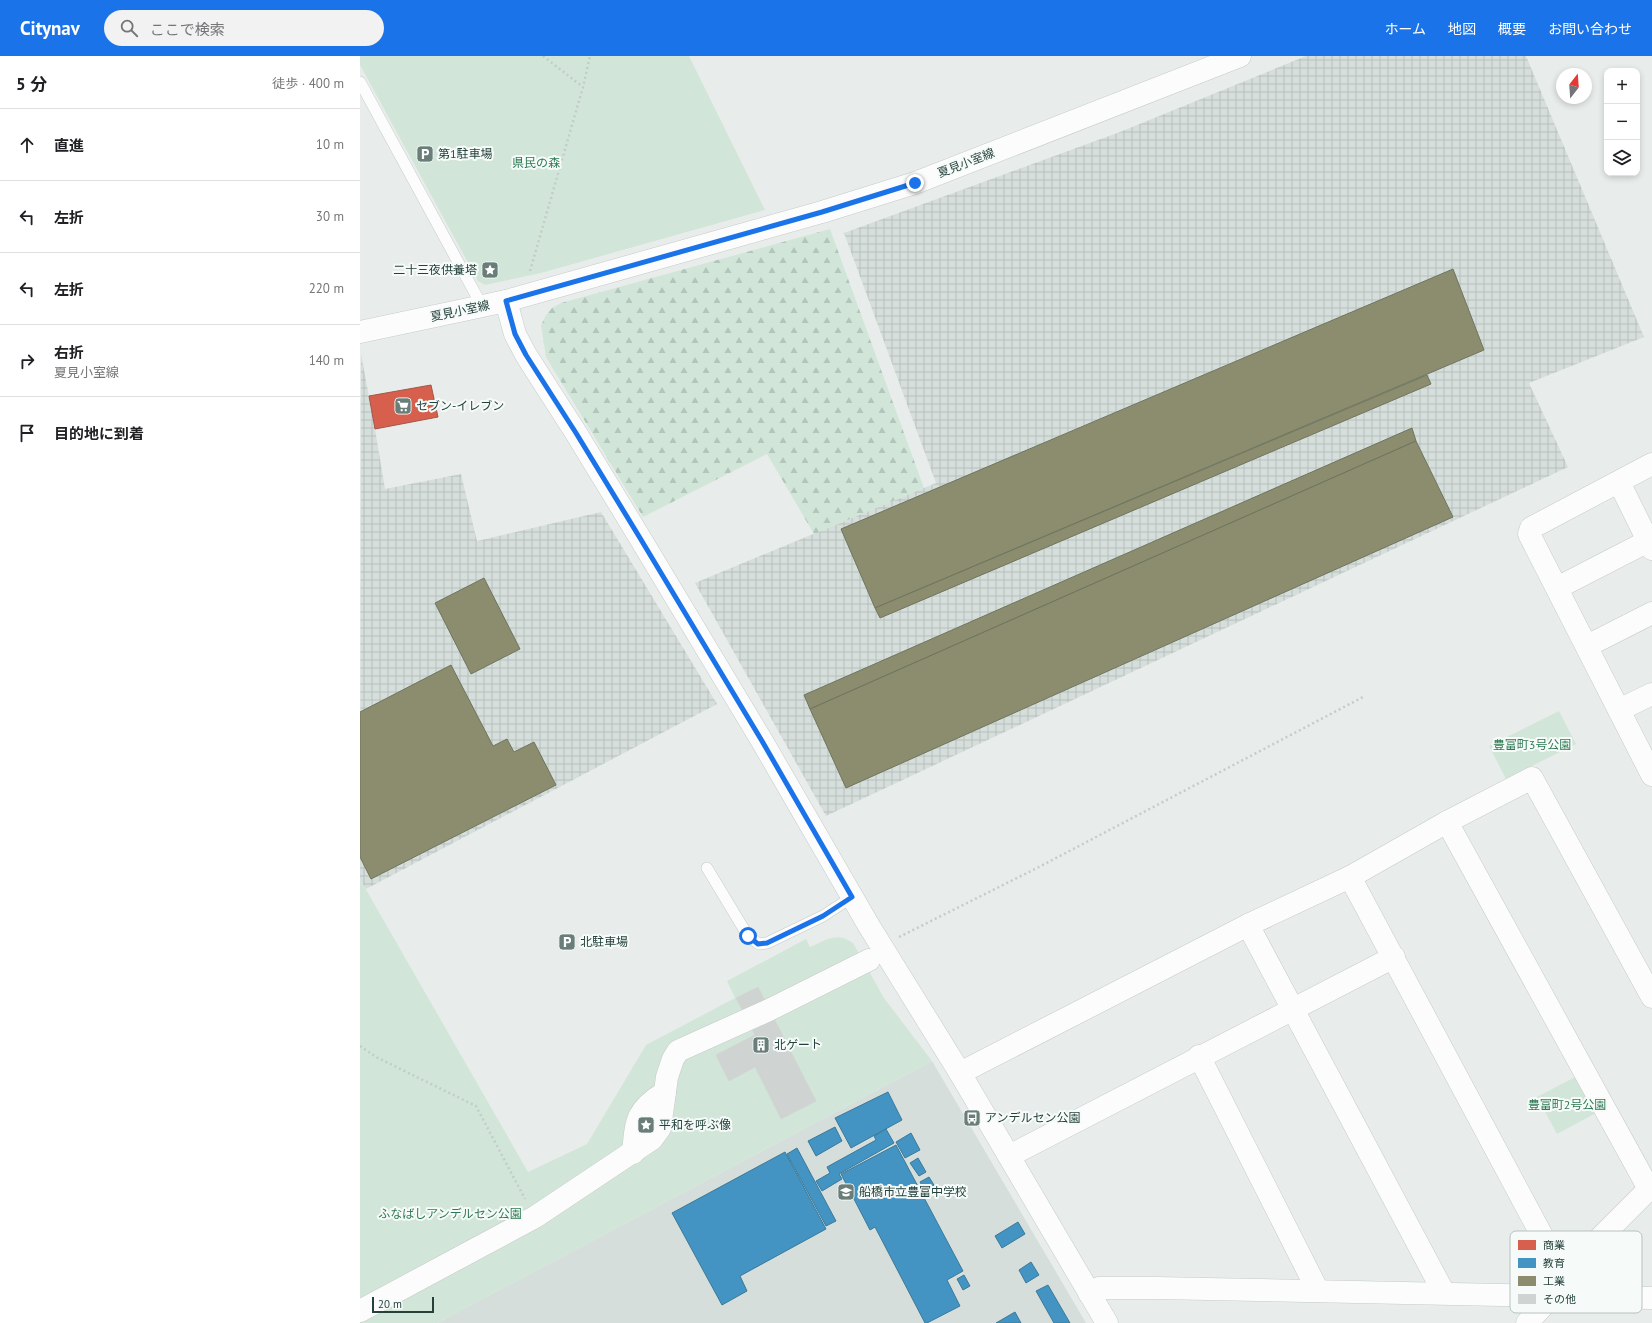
<!DOCTYPE html>
<html lang="ja">
<head>
<meta charset="utf-8">
<style>
	:root { --surface:#fff; --page:#f2f2f2; --text:#202124; --muted:#757577; --line:#e0e0e0; --accent:#1a73e8 }
	body { margin:0; font-family:"PT Sans","Noto Sans JP",sans-serif; background:var(--page); color:var(--text) }
	.controls { position:absolute; right:12px; top:12px; display:grid; overflow:hidden; border-radius:8px; box-shadow:0 2px 6px #0003 }
	.controls button { width:36px; height:36px; display:grid; place-items:center; padding:0; border:0; border-bottom:1px solid var(--line); background:var(--surface); color:var(--text); font:20px sans-serif }
	.compass { position:absolute; left:1196px; top:12px; width:36px; height:36px; border-radius:50%; background:var(--surface); box-shadow:0 2px 6px #0003; rotate:17deg }
	.scale { position:absolute; left:12px; bottom:10px; width:62px; box-sizing:border-box; padding-left:4px; border:2px solid #24413c; border-top:0; font-size:11px; line-height:14px; white-space:nowrap; color:#24413c; -webkit-text-stroke:3px #f6fbf9; paint-order:stroke }
	.stop { position:absolute; width:12px; height:12px; margin:-9px; border:3px solid #1a73e8; border-radius:50%; background:#fff }
	.stop.end { background:#1a73e8; border-color:#fff; box-shadow:0 1px 4px #0008 }
	.list { margin:0; padding:0; list-style:none }
	h2 { display:flex; justify-content:space-between; align-items:center; height:52px; margin:0; padding:0 16px; font-size:17px }
	h2 small { font-size:13px; font-weight:400; color:var(--muted) }
	.list li { display:grid; grid-template-columns:26px 1fr auto; gap:12px; align-items:center; box-sizing:border-box; height:72px; padding:0 16px; border-top:1px solid var(--line) }
	.list b { display:block; font-size:15px; white-space:nowrap }
	.list p { margin:0; font-size:13px; white-space:nowrap; color:var(--muted) }
	.list em { font-size:13px; font-style:normal; color:var(--muted) }
	.icon { flex:none; width:22px; height:22px; fill:none; stroke:currentColor; stroke-width:2; stroke-linecap:round; stroke-linejoin:round }
	.map { position:relative; flex:none; width:1292px; height:1267px; overflow:hidden }
	header { display:flex; align-items:center; gap:24px; box-sizing:border-box; height:56px; padding:0 20px; background:var(--accent); color:#fff }
	header strong { font-size:19px }
	nav { display:flex; gap:22px; margin-inline-start:auto; font-size:14px }
	.search { width:280px; height:36px; background:var(--page); display:flex; align-items:center; gap:10px; box-sizing:border-box; padding:0 14px; border-radius:22px; color:var(--muted); font-size:15px }
	main { display:flex }
	aside { flex:1; background:var(--surface) }
	.map>svg:first-child { display:block }
</style>
</head>
<body>
<header>
<strong>Citynav</strong>
<div class="search"><svg class="icon" aria-label="search" viewBox="0 0 24 24"><circle cx="10" cy="10" r="6"/><path d="M15 15l6 6"/></svg>ここで検索</div>
<nav><a>ホーム</a><a>地図</a><a>概要</a><a>お問い合わせ</a></nav>
</header>
<main>
<aside>
<h2>5 分<small>徒歩 · 400 m</small></h2>
<ul class="list">
<li><svg class="icon" aria-label="ahead" viewBox="0 0 24 24"><path d="M12 20V5M6 11l6-6 6 6"/></svg><div><b>直進</b></div><em>10 m</em></li>
<li><svg class="icon" aria-label="left" viewBox="0 0 24 24"><path d="M17 20v-9H6M10 6l-5 5 5 5"/></svg><div><b>左折</b></div><em>30 m</em></li>
<li><svg class="icon" aria-label="left" viewBox="0 0 24 24"><path d="M17 20v-9H6M10 6l-5 5 5 5"/></svg><div><b>左折</b></div><em>220 m</em></li>
<li><svg class="icon" aria-label="right" viewBox="0 0 24 24"><path d="M7 20v-9h11M14 6l5 5-5 5"/></svg><div><b>右折</b><p>夏見小室線</p></div><em>140 m</em></li>
<li><svg class="icon" aria-label="arrive" viewBox="0 0 24 24"><path d="M6 21V4h12l-3 4 3 4H6"/></svg><div><b>目的地に到着</b></div></li>
</ul>
</aside>
<div class="map">
<svg width="1292" height="1267" viewBox="0 0 1292 1267">
	<defs>
		<pattern id="industrial-grid" width="8" height="8" patternUnits="userSpaceOnUse"><rect width="8" height="8" fill="#d6dedb"/><path d="M0 4h8M4 0v8" fill="none" stroke="#b8c0bd"/></pattern>
		<pattern id="forest-firs" width="22" height="20" patternUnits="userSpaceOnUse"><rect width="22" height="20" fill="#d1e6d9"/><path d="M5 1l3.5 6h-7zM16 11l3.5 6h-7z" fill="#b3c6bb"/></pattern>
	</defs>
	<rect width="100%" height="100%" fill="#e8edeb"/>
	<polygon fill="#d6dedb" points="572,1005 726,1267 77,1267"/>
	<g fill="url(#industrial-grid)">
		<polygon points="946,0 1166,0 1284,281 1169,327 1208,411 466,760 335,527 576,427 484,177 760,76"/>
		<polygon points="1,298 15,373 25,433 101,418 117,485 241,456 357,648 6,833 0,823"/>
	</g>
	<polygon fill="url(#forest-firs)" points="470,173 564,432 454,478 407,398 283,461 186,301 181,269 186,259 192,252 201,247"/>
	<g fill="#d1e6d9">
		<polygon points="0,0 329,0 405,154 181,217 125,229 118,225 0,9"/>
		<polygon points="1199,655 1216,688 1146,723 1129,690"/>
		<path d="M0 823 168 1116 227 1088 286 989 375 942 367 925 446 883 450 891C466 884 477 875 493 887L524 942 572 1005 77 1267H0Z"/>
		<polygon points="1217,1020 1236,1057 1197,1078 1177,1041"/>
	</g>
	<polygon fill="#d6604d" stroke="#a15748" points="71,329 78,361 15,373 9,340"/>
	<g fill="#4393c3" stroke="#3a7a9a">
		<polygon points="528,1036 542,1064 491,1092 475,1062"/>
		<polygon points="475,1071 482,1085 456,1100 448,1085"/>
		<polygon points="526,1073 534,1087 479,1118 482,1123 462,1135 456,1125 470,1117 467,1111 516,1084 514,1080"/>
		<polygon points="551,1077 560,1094 545,1102 536,1086"/>
		<polygon points="536,1089 603,1215 587,1224 600,1250 567,1267 565,1267 515,1171 510,1174 481,1118"/>
		<polygon points="437,1092 476,1165 466,1170 427,1098"/>
		<polygon points="425,1096 466,1173 380,1220 387,1235 362,1249 312,1157"/>
		<polygon points="558,1102 566,1116 559,1120 550,1107"/>
		<polygon points="569,1121 574,1129 565,1135 560,1126"/>
		<polygon points="658,1166 665,1178 642,1192 635,1180"/>
		<polygon points="671,1206 679,1219 666,1227 659,1214"/>
		<polygon points="604,1219 610,1230 603,1234 597,1223"/>
		<polygon points="688,1229 710,1267 694,1267 676,1235"/>
		<polygon points="655,1256 661,1267 636,1267"/>
	</g>
	<g fill="#8c8c6e" stroke="#6d765f">
		<polygon points="1093,213 1124,294 515,552 481,473"/>
		<polygon points="1067,319 1071,328 520,562 515,552"/>
		<polygon points="1052,372 1056,385 450,653 444,639"/>
		<polygon points="1056,385 1093,461 486,732 450,653"/>
		<polygon points="124,522 160,593 111,618 75,547"/>
		<polygon points="91,609 133,690 147,683 154,696 174,686 196,729 11,823 0,801 0,656"/>
	</g>
	<polygon fill="#cfd4d2" stroke="#d1d6d4" points="398,931 456,1045 421,1063 395,1011 369,1025 356,999 395,979 376,942"/>
	<g fill="none" stroke-linecap="round" stroke-linejoin="round">
		<g stroke="#c5cac8" stroke-width="12">
			<g id="lane">
				<polyline points="0,26 122,250"/>
				<polyline points="347,812 388,880 399,888 407,887 463,860 492,841"/>
			</g>
		</g>
		<g stroke="#c5cac8" stroke-width="23">
			<g id="street">
				<polyline points="1292,408 1171,472 1169,478 1292,719"/>
				<polyline points="1259,426 1292,493"/>
				<polyline points="1197,532 1292,483"/>
				<polyline points="1227,590 1292,557"/>
				<polyline points="1259,654 1292,638"/>
				<polyline points="1087,766 1289,1133"/>
				<polyline points="888,869 1084,1237"/>
				<polyline points="839,1000 958,1235"/>
				<polyline points="600,1017 888,869 990,821"/>
				<path d="M273 1097C276 1064 276 1054 305 1036"/>
				<polyline points="649,1100 1034,901"/>
				<polyline points="1203,1219 990,821 1087,766 1172,722 1292,941"/>
				<polyline points="729,1237 739,1232 796,1232 1292,1242"/>
				<polyline points="0,1255 175,1161 292,1083 300,1072 307,1021 313,1003 318,995 409,954 509,904"/>
				<polyline points="1167,1267 1193,1239 1203,1219 1292,1130"/>
			</g>
		</g>
		<g stroke="#c3cbc8" stroke-width="23">
			<g id="secondary">
				<polyline points="146,245 155,278 166,299 216,377 280,482 402,685 509,870 600,1017 747,1267"/>
				<polyline points="0,276 146,245 462,156 555,127 880,0"/>
			</g>
		</g>
		<g stroke="#c3cccb" stroke-width="2.5" stroke-dasharray="2 3" stroke-linecap="butt">
			<polyline points="183,0 223,31"/>
			<polyline points="170,215 223,31 230,0"/>
			<polyline points="539,881 677,812 1005,640"/>
			<polyline points="0,990 16,1001 116,1050 165,1143"/>
		</g>
		<use href="#lane" stroke="#fcfcfc" stroke-width="11"/>
		<use href="#street" stroke="#fcfcfc" stroke-width="22"/>
		<use href="#secondary" stroke="#fcfcfc" stroke-width="22"/>
	</g>
	<g fill="none" stroke-linecap="round" stroke-linejoin="round">
		<polyline stroke="#1a73e8" stroke-width="5" points="388,880 398,888 407,887 463,860 492,841 402,685 280,482 216,377 166,299 155,278 146,245 462,156 555,127"/>
	</g>
	<defs>
		<g id="parking-square" transform="scale(0.9)"><rect x="-9" y="-9" width="18" height="18" rx="4" fill="#697d79" stroke="#f6fbf9"/><path d="M-3.5-5.5H1a3.5 3.5 0 0 1 0 7H-1V5.5H-3.5ZM-1-3.4V-.6H.8a1.4 1.4 0 0 0 0-2.8Z" fill="#fff"/></g>
		<g id="sight-square" transform="scale(0.9)"><rect x="-9" y="-9" width="18" height="18" rx="4" fill="#697d79" stroke="#f6fbf9"/><path d="M0-6L1.8-2.2L6-1.7L2.9 1.2L3.7 5.4L0 3.3L-3.7 5.4L-2.9 1.2L-6-1.7L-1.8-2.2Z" fill="#fff"/></g>
		<g id="supermarket-square" transform="scale(0.9)"><rect x="-9" y="-9" width="18" height="18" rx="4" fill="#697d79" stroke="#f6fbf9"/><path d="M-6-5.5h2.5l.6 2H6L4.5 2H-2.5L-4.4-4H-6ZM-1.5 3.2a1.3 1.3 0 1 0 .1 0ZM3 3.2a1.3 1.3 0 1 0 .1 0Z" fill="#fff"/></g>
		<g id="building-square" transform="scale(0.9)"><rect x="-9" y="-9" width="18" height="18" rx="4" fill="#697d79" stroke="#f6fbf9"/><path d="M-4-6H4V6H1V3H-1V6H-4ZM-2.5-4.3h1.7v1.8h-1.7ZM.8-4.3h1.7v1.8H.8ZM-2.5-1h1.7V.8h-1.7ZM.8-1h1.7V.8H.8Z" fill="#fff"/></g>
		<g id="bus-square" transform="scale(0.9)"><rect x="-9" y="-9" width="18" height="18" rx="4" fill="#697d79" stroke="#f6fbf9"/><path d="M-5-6H5V4H4V6H2V4H-2V6H-4V4H-5ZM-3.5-4V0h7V-4ZM-3.5 1.2v1.5H-2V1.2ZM2 1.2v1.5H3.5V1.2Z" fill="#fff"/></g>
		<g id="school-square" transform="scale(0.9)"><rect x="-9" y="-9" width="18" height="18" rx="4" fill="#697d79" stroke="#f6fbf9"/><path d="M0-5L7-2L0 1L-7-2ZM-4 1L0 2.5L4 1V4Q0 6-4 4Z" fill="#fff"/></g>
	</defs>
	<g fill-rule="evenodd">
		<use href="#parking-square" x="65" y="98"/>
		<use href="#sight-square" x="130" y="214"/>
		<use href="#supermarket-square" x="43" y="350"/>
		<use href="#parking-square" x="207" y="886"/>
		<use href="#building-square" x="401" y="989"/>
		<use href="#bus-square" x="612" y="1062"/>
		<use href="#sight-square" x="286" y="1069"/>
		<use href="#school-square" x="486" y="1136"/>
	</g>
	<g text-anchor="middle" stroke-width="4" stroke-linejoin="round" paint-order="stroke">
		<g font-size="12" fill="#24413c" stroke="#f6fbf9" text-anchor="start">
			<text x="78" y="102">第1駐車場</text>
			<text x="117" y="218" text-anchor="end">二十三夜供養塔</text>
			<text x="56" y="354">セブン-イレブン</text>
			<text x="220" y="890">北駐車場</text>
			<text x="414" y="993">北ゲート</text>
			<text x="625" y="1066">アンデルセン公園</text>
			<text x="299" y="1073">平和を呼ぶ像</text>
			<text x="499" y="1140">船橋市立豊富中学校</text>
		</g>
		<g font-size="12" fill="#2d7952" stroke="#f6fbf9">
			<text x="176" y="111">県民の森</text>
			<text x="1172" y="693">豊富町3号公園</text>
			<text x="1207" y="1053">豊富町2号公園</text>
			<text x="90" y="1162">ふなばしアンデルセン公園</text>
		</g>
		<g font-size="12" fill="#24413c" stroke="#f6fbf9">
			<text transform="translate(606 107) rotate(-21)" y="4">夏見小室線</text>
			<text transform="translate(100 255) rotate(-12)" y="4">夏見小室線</text>
		</g>
	</g>
	<rect x="1150" y="1175" width="132" height="82" rx="6" fill="#f6fbf9" stroke="#b7c3c0" stroke-width="1"/>
	<rect x="1158" y="1184" width="18" height="10" fill="#d6604d"/>
	<rect x="1158" y="1202" width="18" height="10" fill="#4393c3"/>
	<rect x="1158" y="1220" width="18" height="10" fill="#8c8c6e"/>
	<rect x="1158" y="1238" width="18" height="10" fill="#cfd4d2"/>
	<g font-size="11" fill="#24413c">
		<text x="1183" y="1193">商業</text>
		<text x="1183" y="1211">教育</text>
		<text x="1183" y="1229">工業</text>
		<text x="1183" y="1247">その他</text>
	</g>
</svg>
<div class="controls">
<button>+</button>
<button>−</button>
<button><svg class="icon" aria-label="layers" viewBox="0 0 24 24"><path d="M12 4l9 5-9 5-9-5zM3 14l9 5 9-5"/></svg></button>
</div>
<svg class="compass" viewBox="-18 -18 36 36"><path d="M0-13l5 13h-10z" fill="#e53935"/><path d="M0 13l5-13h-10z" fill="#757577"/></svg>
<div class="scale">20 m</div>
<div class="stop" style="left:388px;top:880px"></div>
<div class="stop end" style="left:555px;top:127px"></div>
</div>
</main>
</body>
</html>
